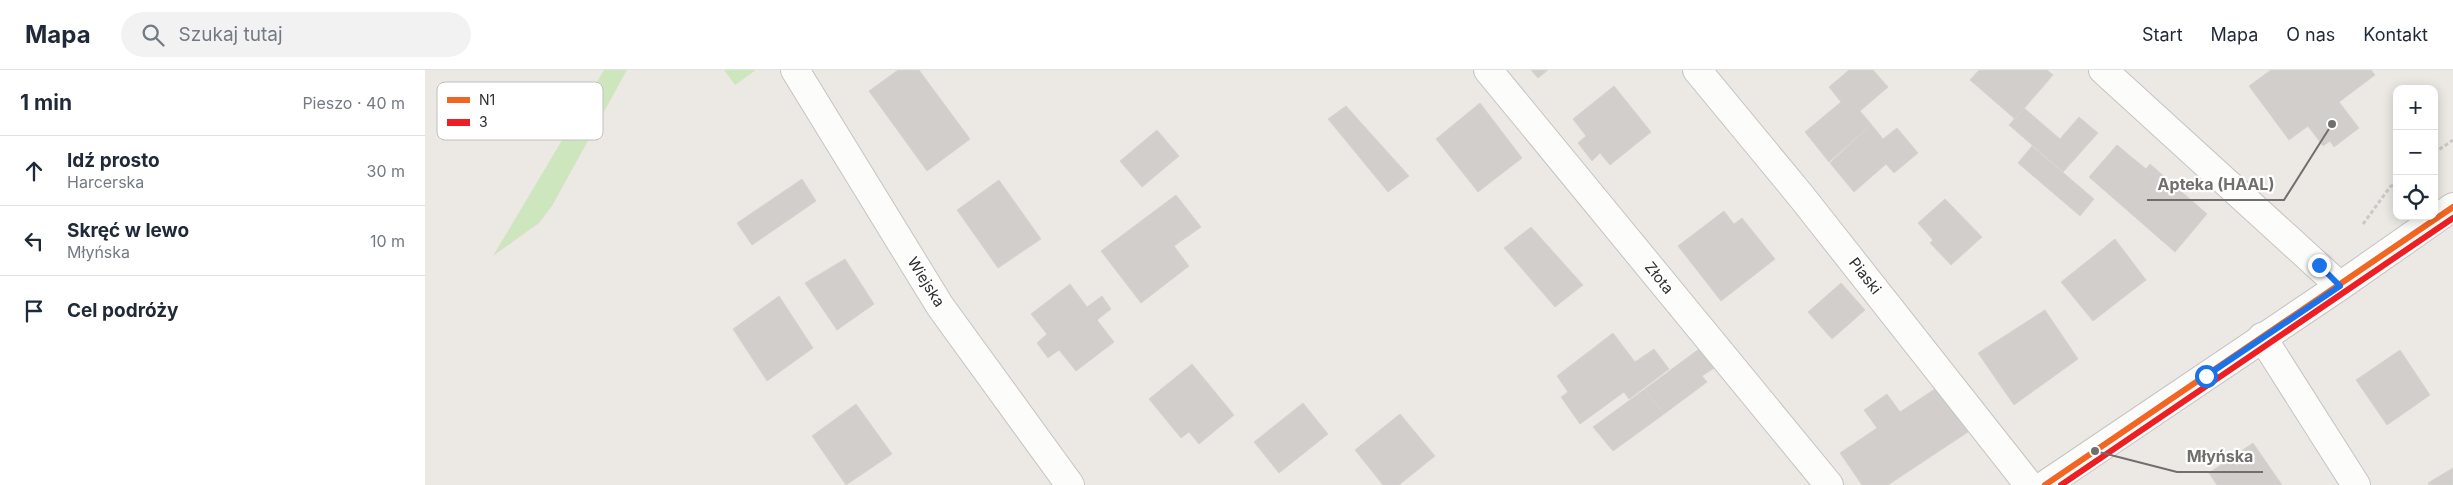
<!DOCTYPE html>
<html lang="pl">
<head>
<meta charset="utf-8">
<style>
	:root { --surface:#fff; --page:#f2f2f3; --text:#1f2937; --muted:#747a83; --line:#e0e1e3 }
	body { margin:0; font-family:Inter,sans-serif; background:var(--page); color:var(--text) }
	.controls { position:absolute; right:15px; top:15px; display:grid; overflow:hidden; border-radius:10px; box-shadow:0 2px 12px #0003 }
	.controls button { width:45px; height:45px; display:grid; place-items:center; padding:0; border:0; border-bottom:1px solid var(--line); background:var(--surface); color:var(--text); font:25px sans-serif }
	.stop { position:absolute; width:15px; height:15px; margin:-11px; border:4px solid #1a73e8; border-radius:50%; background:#fff }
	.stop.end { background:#1a73e8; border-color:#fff; box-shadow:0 1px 5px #0008 }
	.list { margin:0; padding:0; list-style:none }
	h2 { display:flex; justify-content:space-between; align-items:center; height:65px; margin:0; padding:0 20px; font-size:21px }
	h2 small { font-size:16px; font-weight:400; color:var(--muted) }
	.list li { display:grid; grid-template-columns:32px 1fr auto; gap:15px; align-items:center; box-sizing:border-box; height:70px; padding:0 20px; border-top:1px solid var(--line) }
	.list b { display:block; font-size:19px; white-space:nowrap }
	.list p { margin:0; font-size:16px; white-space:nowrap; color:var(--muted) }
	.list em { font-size:16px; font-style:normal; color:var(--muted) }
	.icon { flex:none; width:28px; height:28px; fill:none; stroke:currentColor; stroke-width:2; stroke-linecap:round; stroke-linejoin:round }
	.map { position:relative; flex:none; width:2028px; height:415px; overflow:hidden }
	header { display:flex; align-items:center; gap:30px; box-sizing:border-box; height:70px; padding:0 25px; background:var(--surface); border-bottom:1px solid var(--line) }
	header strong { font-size:24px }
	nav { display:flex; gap:28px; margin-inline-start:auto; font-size:18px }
	.search { width:350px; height:45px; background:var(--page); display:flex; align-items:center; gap:12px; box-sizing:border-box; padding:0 18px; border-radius:28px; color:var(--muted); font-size:19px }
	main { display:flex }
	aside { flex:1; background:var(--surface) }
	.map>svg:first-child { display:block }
</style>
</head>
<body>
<header>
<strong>Mapa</strong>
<div class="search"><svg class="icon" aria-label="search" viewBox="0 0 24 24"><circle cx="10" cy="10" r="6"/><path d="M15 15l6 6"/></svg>Szukaj tutaj</div>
<nav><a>Start</a><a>Mapa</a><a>O nas</a><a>Kontakt</a></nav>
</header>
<main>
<aside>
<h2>1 min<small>Pieszo · 40 m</small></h2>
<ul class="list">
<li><svg class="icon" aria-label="ahead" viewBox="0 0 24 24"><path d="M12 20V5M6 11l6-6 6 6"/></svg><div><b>Idź prosto</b><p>Harcerska</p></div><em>30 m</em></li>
<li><svg class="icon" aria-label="left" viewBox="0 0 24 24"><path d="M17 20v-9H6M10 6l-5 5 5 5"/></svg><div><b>Skręć w lewo</b><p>Młyńska</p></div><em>10 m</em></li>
<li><svg class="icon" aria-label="arrive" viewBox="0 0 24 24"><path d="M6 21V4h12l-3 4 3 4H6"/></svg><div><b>Cel podróży</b></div></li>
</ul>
</aside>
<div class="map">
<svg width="2028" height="415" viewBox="0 0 2028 415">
	<rect width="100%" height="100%" fill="#ece8e4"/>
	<g fill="#cee6be">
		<polygon points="179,0 202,0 127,136 114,153 68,186"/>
		<polygon points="299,0 331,0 310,15"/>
	</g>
	<g fill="#d1cecb" stroke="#d7d4d0">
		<polygon points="473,0 494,0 545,69 502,101 444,21"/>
		<polygon points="1106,0 1123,0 1113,8"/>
		<polygon points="1424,0 1448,0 1463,17 1435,41 1446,54 1404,92 1380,62 1416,32 1404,17"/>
		<polygon points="1554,0 1622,0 1628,5 1590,49 1545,10"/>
		<polygon points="1846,0 1946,0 1950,5 1914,32 1934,58 1909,77 1905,71 1898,76 1883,56 1864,70 1824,16"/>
		<polygon points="1189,16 1226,62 1185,95 1175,83 1167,91 1153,73 1161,66 1148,49"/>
		<polygon points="1055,33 1097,88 1053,122 1011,69"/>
		<polygon points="921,36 984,106 963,122 903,49"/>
		<polygon points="1599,38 1635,69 1654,47 1673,63 1638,102 1584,55"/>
		<polygon points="1446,54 1458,69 1472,58 1493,83 1469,103 1461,94 1429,122 1405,93"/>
		<polygon points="732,60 754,86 717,117 695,91"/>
		<polygon points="1692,75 1721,99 1725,94 1782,144 1750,182 1664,107"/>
		<polygon points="1607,76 1669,129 1655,146 1593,93"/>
		<polygon points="377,109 391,131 327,175 312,153"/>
		<polygon points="574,110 616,169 573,198 532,140"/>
		<polygon points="751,125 776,157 749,176 764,196 716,233 676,181"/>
		<polygon points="1520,129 1557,167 1526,195 1505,173 1508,170 1493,153"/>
		<polygon points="1299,141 1309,154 1317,148 1350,189 1296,231 1253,176"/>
		<polygon points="1106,157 1158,215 1130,237 1079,178"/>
		<polygon points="1690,169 1721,210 1668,251 1636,212"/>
		<polygon points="420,189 449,234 412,260 380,213"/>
		<polygon points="1416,213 1440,240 1407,269 1383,242"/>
		<polygon points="645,214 662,237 677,226 686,239 672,250 689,272 651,301 634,280 623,288 612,273 622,264 606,244"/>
		<polygon points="354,226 388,278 342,311 308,259"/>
		<polygon points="1620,240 1653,289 1589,335 1553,283"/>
		<polygon points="1188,263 1210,292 1229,279 1244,299 1204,329 1199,322 1155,354 1136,327 1143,322 1132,306"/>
		<polygon points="1274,279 1289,298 1277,306 1282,312 1239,344 1220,319"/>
		<polygon points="1975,280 2005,325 1962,355 1931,310"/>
		<polygon points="767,294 809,345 774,374 764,362 756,368 724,329"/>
		<polygon points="1513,317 1543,362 1463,415 1437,415 1415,383 1452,358 1439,340 1462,324 1475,342"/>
		<polygon points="1220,319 1239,344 1188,381 1168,357"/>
		<polygon points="878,333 903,364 854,403 829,372"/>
		<polygon points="431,334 467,384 421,415 387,366"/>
		<polygon points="975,344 1010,386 974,415 958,415 930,380"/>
		<polygon points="1828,373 1857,415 1792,415 1784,403"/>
		<polygon points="2028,398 2028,415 2004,415 2003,413"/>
	</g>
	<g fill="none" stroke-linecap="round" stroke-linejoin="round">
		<g stroke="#c5c4c5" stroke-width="30">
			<g id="minor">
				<polyline points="370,0 515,236 645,415"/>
				<polyline points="1063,0 1404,415"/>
				<polyline points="1272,0 1376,126 1604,415"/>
				<polyline points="1678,0 1915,216"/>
				<polyline points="1837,267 1931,415"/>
			</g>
		</g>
		<g stroke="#c5c4c5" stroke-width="30">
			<polyline id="tertiary" points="1620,415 1915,216 2028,137"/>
		</g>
		<g stroke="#c9c9c8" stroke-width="3" stroke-dasharray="4 2.5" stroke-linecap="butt">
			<polyline points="2009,83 2028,70"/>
			<polyline points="1938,154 1965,117 1972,112"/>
		</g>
		<use href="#minor" stroke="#fcfcfb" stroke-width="28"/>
		<use href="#tertiary" stroke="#fcfcfb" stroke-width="28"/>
		<g stroke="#fff" stroke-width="10">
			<polyline id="bus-1" points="1620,415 2028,137"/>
		</g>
		<g stroke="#fff" stroke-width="10">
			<polyline id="bus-2" points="1636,415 2028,148"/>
		</g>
		<use href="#bus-1" stroke="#f26522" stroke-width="6"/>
		<use href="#bus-2" stroke="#ee1f23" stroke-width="6"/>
	</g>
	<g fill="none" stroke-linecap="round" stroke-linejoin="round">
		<polyline stroke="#1a73e8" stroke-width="6" points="1781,306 1915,216 1894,195"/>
	</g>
	<g text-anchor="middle" stroke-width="4.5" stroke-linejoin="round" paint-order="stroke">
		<g font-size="15" fill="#2e2e2e" stroke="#fff">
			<text transform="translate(1440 206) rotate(52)" y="5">Piaski</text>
			<text transform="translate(1234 208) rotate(51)" y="5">Złota</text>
			<text transform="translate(501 212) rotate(58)" y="5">Wiejska</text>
		</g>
	</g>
	<rect x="12" y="12" width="166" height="58" rx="8" fill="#fff" stroke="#c0c0c0" stroke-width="1"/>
	<rect x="22" y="27" width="23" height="6" fill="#f26522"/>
	<rect x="22" y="49" width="23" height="7" fill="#ee1f23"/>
	<g font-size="14" fill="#2e2e2e">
		<text x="54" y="35">N1</text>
		<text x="54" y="57">3</text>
	</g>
	<path fill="none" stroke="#706f6e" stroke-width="2" d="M1907 54L1859 130H1722M1670 381L1752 402H1838"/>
	<g fill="#706f6e" stroke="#fff" stroke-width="2">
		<circle cx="1907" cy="54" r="5"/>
		<circle cx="1670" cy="381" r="5"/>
	</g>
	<g font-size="16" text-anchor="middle" font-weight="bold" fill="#706f6e" stroke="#fff" stroke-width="4.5" stroke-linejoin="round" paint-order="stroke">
		<text x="1791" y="120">Apteka (HAAL)</text>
		<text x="1795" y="392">Młyńska</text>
	</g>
</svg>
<div class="controls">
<button>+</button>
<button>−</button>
<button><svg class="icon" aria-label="locate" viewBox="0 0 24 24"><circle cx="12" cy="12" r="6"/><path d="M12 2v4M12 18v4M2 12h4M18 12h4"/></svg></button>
</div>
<div class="stop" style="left:1781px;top:306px"></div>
<div class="stop end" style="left:1894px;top:195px"></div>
</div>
</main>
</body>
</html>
